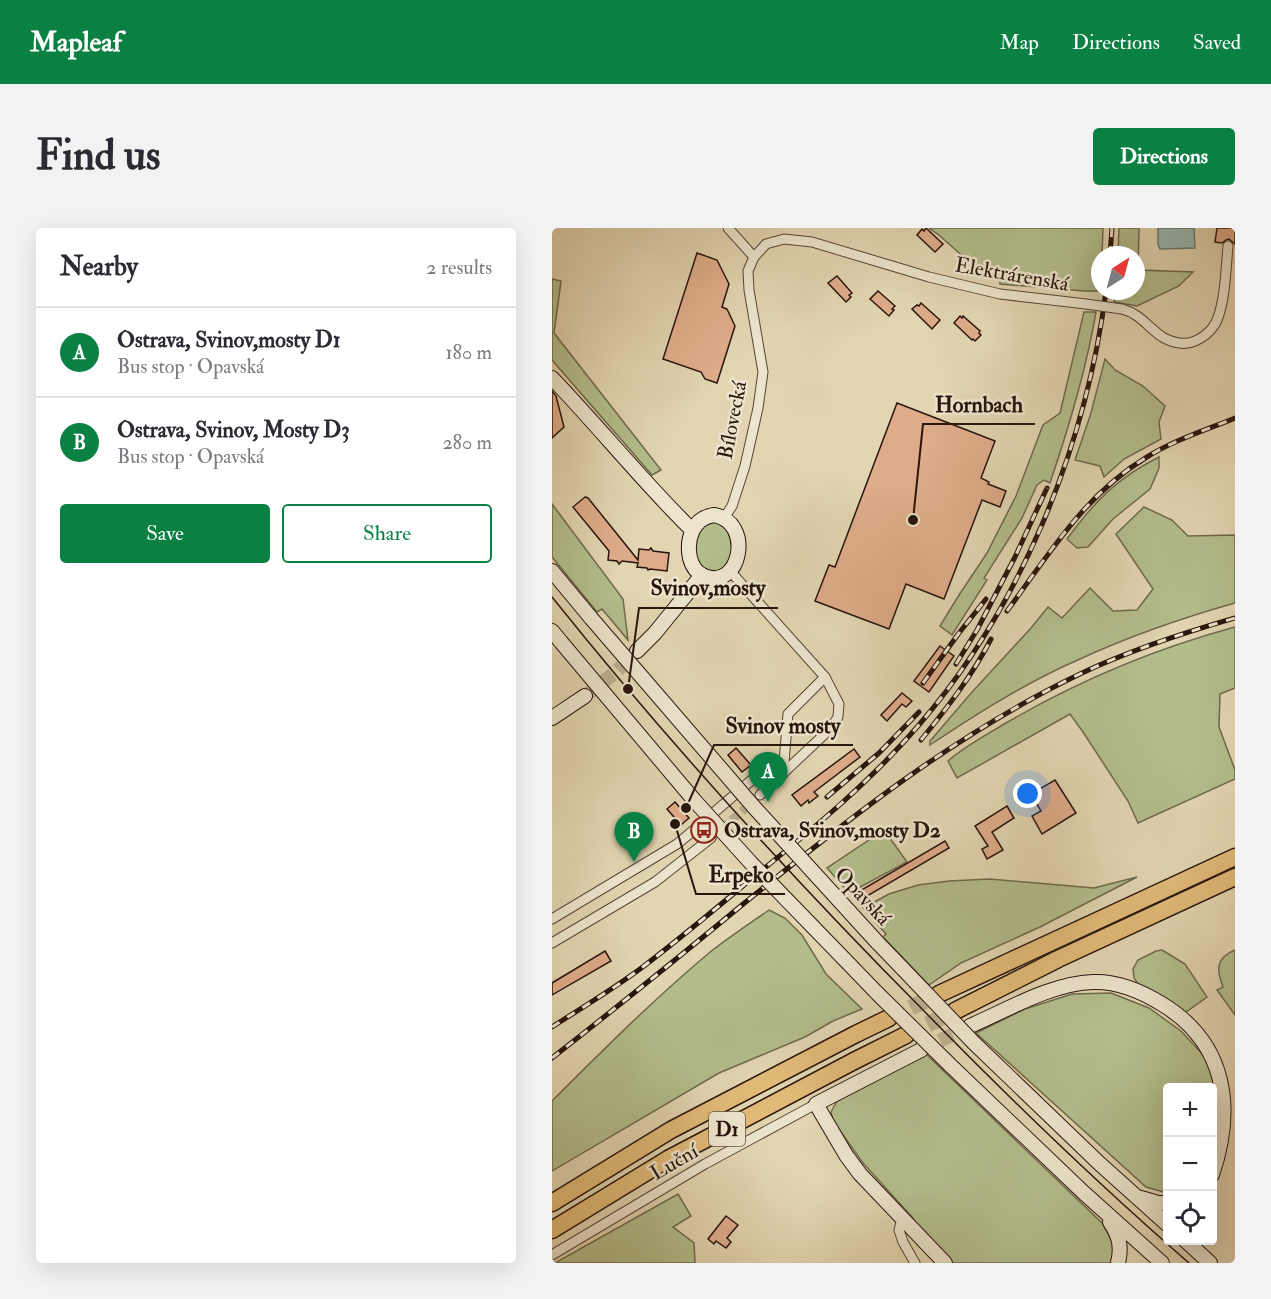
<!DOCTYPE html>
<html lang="en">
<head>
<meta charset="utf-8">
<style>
	:root { --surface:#fff; --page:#f2f2f3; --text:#2b2b33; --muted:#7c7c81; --line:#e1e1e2; --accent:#0b8043 }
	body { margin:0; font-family:"IM FELL Double Pica",serif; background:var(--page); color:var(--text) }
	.controls { position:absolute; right:18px; bottom:18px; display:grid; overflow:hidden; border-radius:6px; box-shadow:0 6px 24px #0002 }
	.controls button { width:54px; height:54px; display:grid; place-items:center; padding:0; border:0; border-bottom:2px solid var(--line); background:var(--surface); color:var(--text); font:30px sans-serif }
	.compass { position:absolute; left:539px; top:18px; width:54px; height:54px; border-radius:50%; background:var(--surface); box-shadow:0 6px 24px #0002; rotate:36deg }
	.you { position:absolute; left:476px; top:566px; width:21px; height:21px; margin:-15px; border:4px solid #fff; border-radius:50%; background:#1a73e8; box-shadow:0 0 0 9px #1a73e833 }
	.badge { display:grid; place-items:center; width:39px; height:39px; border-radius:50%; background:var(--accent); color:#fff; font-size:20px; font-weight:700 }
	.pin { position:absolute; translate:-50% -50px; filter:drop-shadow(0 2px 3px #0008) }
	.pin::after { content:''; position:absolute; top:32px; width:21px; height:18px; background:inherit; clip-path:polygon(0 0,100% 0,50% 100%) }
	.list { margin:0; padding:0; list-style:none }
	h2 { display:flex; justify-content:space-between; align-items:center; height:78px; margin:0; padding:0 24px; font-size:26px }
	h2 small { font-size:20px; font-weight:400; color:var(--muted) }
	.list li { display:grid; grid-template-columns:39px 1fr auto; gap:18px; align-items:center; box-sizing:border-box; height:90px; padding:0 24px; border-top:2px solid var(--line) }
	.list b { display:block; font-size:22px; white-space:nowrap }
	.list p { margin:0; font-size:20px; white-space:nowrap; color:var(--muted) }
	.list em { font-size:20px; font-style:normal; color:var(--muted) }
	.actions { display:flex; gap:12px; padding:18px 24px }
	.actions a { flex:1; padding:14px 0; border:2px solid var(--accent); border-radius:6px; text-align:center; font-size:21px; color:var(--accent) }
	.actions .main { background:var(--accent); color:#fff }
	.icon { flex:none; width:33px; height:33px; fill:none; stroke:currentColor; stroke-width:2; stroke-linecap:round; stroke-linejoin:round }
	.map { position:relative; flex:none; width:683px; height:1035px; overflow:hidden; border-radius:6px }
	header { display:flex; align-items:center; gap:36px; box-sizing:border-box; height:84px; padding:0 30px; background:var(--accent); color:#fff }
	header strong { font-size:28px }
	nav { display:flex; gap:33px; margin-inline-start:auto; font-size:21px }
	.intro { display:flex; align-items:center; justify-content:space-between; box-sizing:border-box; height:144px; padding:0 36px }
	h1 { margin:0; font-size:42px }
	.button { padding:15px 27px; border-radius:6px; background:var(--accent); color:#fff; font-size:21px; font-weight:700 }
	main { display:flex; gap:36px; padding:0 36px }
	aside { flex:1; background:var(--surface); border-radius:6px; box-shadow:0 6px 24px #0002 }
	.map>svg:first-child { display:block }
</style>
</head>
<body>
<header>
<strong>Mapleaf</strong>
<nav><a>Map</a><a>Directions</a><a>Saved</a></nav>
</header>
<div class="intro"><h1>Find us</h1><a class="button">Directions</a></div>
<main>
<aside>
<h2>Nearby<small>2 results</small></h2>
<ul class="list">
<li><span class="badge">A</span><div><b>Ostrava, Svinov,mosty D1</b><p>Bus stop · Opavská</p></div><em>180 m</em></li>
<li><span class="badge">B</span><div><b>Ostrava, Svinov, Mosty D3</b><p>Bus stop · Opavská</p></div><em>280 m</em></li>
</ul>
<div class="actions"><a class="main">Save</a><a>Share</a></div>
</aside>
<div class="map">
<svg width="683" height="1035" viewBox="0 0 683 1035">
	<rect width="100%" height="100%" fill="#e2d5b1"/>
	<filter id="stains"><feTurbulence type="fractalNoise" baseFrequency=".00333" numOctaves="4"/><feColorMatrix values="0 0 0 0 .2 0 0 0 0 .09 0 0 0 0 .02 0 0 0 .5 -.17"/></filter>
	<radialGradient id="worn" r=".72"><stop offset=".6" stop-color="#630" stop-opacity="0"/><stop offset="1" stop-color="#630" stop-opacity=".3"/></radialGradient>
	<g fill="#b3bd8c" stroke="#6e694c" stroke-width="1.5">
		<polygon points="377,0 551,0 550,27 548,27 547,63 533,63 448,56 448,44 442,50 424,40 388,8"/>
		<polygon points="567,0 587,0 586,42 641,44 627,58 585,78 562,74 563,63 584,63 584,27 566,27"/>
		<polygon points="0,51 9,53 2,105 109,242 100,247 0,132"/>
		<path d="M532 84H544C534 143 517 199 498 255L492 252 485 257 470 290 432 350 435 352 400 407 388 398 407 367 435 325 464 268 491 197 508 185Z"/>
		<polygon points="553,131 563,142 591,158 613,178 607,194 609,211 572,231 552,249 548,238 523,232 539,185"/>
		<path d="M607 229V240L598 261 561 291 536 319 525 320 515 311C543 273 565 250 607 229Z"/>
		<polygon points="0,276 71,371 76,412 50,381 45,384 0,329"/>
		<path d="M592 279 620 292 636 308 683 307V375C630 390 578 408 528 431 475 454 426 485 378 517V513L421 463 479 400 496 379 510 390 538 360 561 383 585 382 601 361 564 306Z"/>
		<path d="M162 293 172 297 179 309 180 324 174 340 160 344C157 343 154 342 151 340 139 331 140 304 153 296 156 295 159 294 162 293Z"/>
		<path d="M683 399V460L668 466 667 499 683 542V551L586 595 576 573 531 504 518 486 405 550 396 533C413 518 434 507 454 495 526 453 602 421 683 399Z"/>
		<polygon points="332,602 355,634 297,665 275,640"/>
		<polygon points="585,649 488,699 409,735 377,757 331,709 334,706 311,680 337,666 366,657 397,653 438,651 542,660"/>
		<path d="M217 682 233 690 250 707 274 746 310 781 281 793 253 809 167 845 0 943V873C51 822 102 771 157 725 176 710 197 696 217 682Z"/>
		<polygon points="610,722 633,736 655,769 634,784 607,767 586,756 582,750 581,741 586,732 604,723"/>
		<path d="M683 722V787L665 762 671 759C664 741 664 730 683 722Z"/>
		<polygon points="559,765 597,780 629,803 654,830 670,860 661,927 660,860 616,860 615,965 594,959 424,805 473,781 520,766"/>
		<polygon points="374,826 550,995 562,1017 560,1035 400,1035 371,1006 360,989 311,935 281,893 279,884 285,873"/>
		<polygon points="126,966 139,988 121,999 142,1015 143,1035 3,1035"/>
	</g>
	<polygon fill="#95b8b2" stroke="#6a7770" stroke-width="1.5" points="606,0 642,0 643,20 608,21 606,16"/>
	<g fill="#deac8a" stroke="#29150d" stroke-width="1.5">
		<polygon points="374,0 391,16 383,24 365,7 370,1 372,3"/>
		<polygon points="665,0 683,0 683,16 677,11 674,12 670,15 663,14"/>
		<polygon points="145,25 165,32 177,56 170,79 175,81 183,98 165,155 153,151 149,144 111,131"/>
		<polygon points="285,48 300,65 297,67 299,69 294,74 276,55"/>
		<polygon points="326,63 343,78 340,81 342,82 337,88 318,71"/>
		<polygon points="369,75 388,92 380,101 360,81 365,77 367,78"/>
		<polygon points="408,88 410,90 411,88 428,103 427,105 429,107 423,113 421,111 420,112 402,95"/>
		<polygon points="0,163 4,168 12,199 0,210"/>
		<polygon points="345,175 443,213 429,250 437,254 436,256 454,263 448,279 430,272 392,371 354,356 337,401 263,373 277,337 283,339"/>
		<polygon points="33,269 36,270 86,332 87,321 97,322 99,320 101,323 117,325 115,343 98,341 96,342 95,340 85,339 86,335 70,333 67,336 65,333 56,332 57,323 21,279"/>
		<polygon points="388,418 402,428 377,464 362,453"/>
		<polygon points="350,465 360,473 354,479 350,476 335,493 329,487"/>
		<polygon points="184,520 199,537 190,544 176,527"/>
		<polygon points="302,521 308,529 262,564 266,568 257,575 256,572 249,578 240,567"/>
		<polygon points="503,552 524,585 490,606 480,588 489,583 479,566"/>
		<polygon points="123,574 137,590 129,597 115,581"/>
		<polygon points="455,578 462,590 440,604 451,622 435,631 430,621 436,618 423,598"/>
		<polygon points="393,613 397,620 305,674 301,667"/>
		<polygon points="53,723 59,733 0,767 0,755"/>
		<polygon points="174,988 186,997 175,1010 179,1014 174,1020 164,1013 162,1016 156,1011"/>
	</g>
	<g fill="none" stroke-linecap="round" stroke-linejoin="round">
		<polyline stroke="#bdaf90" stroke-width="9" stroke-dasharray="9 4.5" stroke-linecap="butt" points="159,610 202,573"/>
		<g stroke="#bdaf90" stroke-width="14" stroke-dasharray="14 7" stroke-linecap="butt">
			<polyline points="33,468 64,444 84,424"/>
			<polyline points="369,822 418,798"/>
		</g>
		<g stroke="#bdaf90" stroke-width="16" stroke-dasharray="16 8" stroke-linecap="butt">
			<polyline points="337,790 387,766"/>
			<polyline points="354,807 403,783"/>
		</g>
		<g stroke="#574536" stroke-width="11">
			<g id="street">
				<polyline points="176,0 202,29"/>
				<path d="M570 81C589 86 596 100 612 110 622 115 632 118 643 113 650 110 656 106 661 99 673 84 674 38 676 18"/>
				<polyline points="172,290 180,278 193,238 206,180 211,144 197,62 196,43 202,29 214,16 232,11 260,14 377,49 448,66 534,76"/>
				<polyline points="178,343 273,449 287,476 286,489 278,501 208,567"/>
				<polyline points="231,546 236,486 273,449"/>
				<polyline points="0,691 125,616 136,607 202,550"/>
				<polyline points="0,715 103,654 159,610"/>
				<polyline points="350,991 347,1002 351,1014 363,1035"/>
				<polyline points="0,1027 153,936 264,876"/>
			</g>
		</g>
		<g stroke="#29150d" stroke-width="16">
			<g id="secondary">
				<path d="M0 150C48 200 91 254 140 302"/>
				<path d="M162 287C202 294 189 363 152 348 145 345 140 338 138 330 134 311 141 290 162 287Z"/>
				<polyline points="0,343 39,390"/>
				<polyline points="0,403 9,414"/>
				<polyline points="85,423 103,405 150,347"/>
				<polyline points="0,490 33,468"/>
				<polyline points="325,714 351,741"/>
				<polyline points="297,736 325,765"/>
				<path d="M418 798C455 782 500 755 541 754 566 753 589 763 610 776 674 815 683 879 660 947"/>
				<polyline points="422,815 548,936 616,997"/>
				<polyline points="369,822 264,876 294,927 308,946 393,1035"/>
				<polyline points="398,837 532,965 610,1035"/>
				<polyline points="589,970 606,975 616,975"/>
				<path d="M558 994C567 1007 570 1019 566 1035"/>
				<polyline points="633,1012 658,1035"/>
			</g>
		</g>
		<g stroke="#29150d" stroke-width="19">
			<g id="highway">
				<polyline points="387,766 683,629"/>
				<polyline points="403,783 506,731 683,649"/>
				<polyline points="0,975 119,902 304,806 337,790"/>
				<polyline points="0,1002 116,931 302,833 354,807"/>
			</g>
		</g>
		<use href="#street" stroke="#ece4cc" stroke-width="9"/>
		<use href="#secondary" stroke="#ece4cc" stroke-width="14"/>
		<use href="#highway" stroke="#e1ba78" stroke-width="16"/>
		<path stroke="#29150d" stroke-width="1.5" d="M0 369C116 514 241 651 372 783 457 870 545 955 637 1035"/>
		<g stroke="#29150d" stroke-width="5">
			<g id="rail">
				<polyline points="558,27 560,0"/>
				<path d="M455 383C498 325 532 267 595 229 622 212 654 202 683 190"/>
				<polyline points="404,436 425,402 463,329 495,260"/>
				<polyline points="371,455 407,405 434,371"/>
				<path d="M369 512C395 480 420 448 439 411"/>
				<polyline points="275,569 327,525 367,484"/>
				<path d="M0 799C31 779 63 760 92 738 130 709 167 678 204 647 261 601 318 554 366 498 469 379 534 218 554 63"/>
				<path d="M0 830C64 780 127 729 190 677 296 591 406 504 530 445 579 422 631 405 683 390"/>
			</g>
		</g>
		<use href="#rail" stroke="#ece4cc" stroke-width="3" stroke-dasharray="9" stroke-linecap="butt"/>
		<g stroke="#574536" stroke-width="11" stroke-linecap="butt">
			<polyline id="street-bridge" points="534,76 570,81"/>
		</g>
		<g stroke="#29150d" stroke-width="16" stroke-linecap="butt">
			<g id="secondary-bridge">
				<polyline points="39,390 201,578 325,714"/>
				<polyline points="9,414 142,572 199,635 297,736"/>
				<polyline points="351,741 422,815"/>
				<polyline points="325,765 398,837"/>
			</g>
		</g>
		<use href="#street-bridge" stroke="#ece4cc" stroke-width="9"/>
		<use href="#secondary-bridge" stroke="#ece4cc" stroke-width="14"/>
	</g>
	<defs>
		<g id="bus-ring" transform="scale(1.35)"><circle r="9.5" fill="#ece4cc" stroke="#8f2418" stroke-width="1.5"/><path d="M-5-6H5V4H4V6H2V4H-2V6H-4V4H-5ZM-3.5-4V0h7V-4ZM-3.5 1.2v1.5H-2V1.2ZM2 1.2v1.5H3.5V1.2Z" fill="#8f2418"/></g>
	</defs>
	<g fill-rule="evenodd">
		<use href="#bus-ring" x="152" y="602"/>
	</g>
	<g text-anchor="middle" stroke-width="5" stroke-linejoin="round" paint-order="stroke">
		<rect fill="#ece4cc" stroke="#645346" stroke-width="1.5" x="157" y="884" width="36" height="34" rx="4.5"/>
		<g font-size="20" font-weight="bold" fill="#29150d">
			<text x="175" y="908">D1</text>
		</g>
		<g font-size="21" fill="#29150d" stroke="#ece4cc">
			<text transform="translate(460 46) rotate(10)" y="7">Elektrárenská</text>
			<text transform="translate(180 192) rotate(-79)" y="7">Bílovecká</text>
			<text transform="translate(311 668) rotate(47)" y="7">Opavská</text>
			<text transform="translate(122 934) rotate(-30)" y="7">Luční</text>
		</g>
		<g font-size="21" font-weight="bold" fill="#29150d" stroke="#ece4cc" text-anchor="start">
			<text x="172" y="609">Ostrava, Svinov,mosty D2</text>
		</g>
	</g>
	<path fill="none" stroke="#29150d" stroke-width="2" d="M361 292L371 196H483M76 461L87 380H226M134 580L162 517H301M123 596L144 666H233"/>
	<g fill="#29150d" stroke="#ece4cc" stroke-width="2">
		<circle cx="361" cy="292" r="6"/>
		<circle cx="76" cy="461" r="6"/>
		<circle cx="134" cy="580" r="6"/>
		<circle cx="123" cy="596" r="6"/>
	</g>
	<g font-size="22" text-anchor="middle" font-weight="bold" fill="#29150d" stroke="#ece4cc" stroke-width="5" stroke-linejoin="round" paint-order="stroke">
		<text x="427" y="184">Hornbach</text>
		<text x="156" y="367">Svinov,mosty</text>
		<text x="231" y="505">Svinov mosty</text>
		<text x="189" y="654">Erpeko</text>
	</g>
	<rect width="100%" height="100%" filter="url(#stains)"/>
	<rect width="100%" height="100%" fill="url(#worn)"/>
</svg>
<div class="controls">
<button>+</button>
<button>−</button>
<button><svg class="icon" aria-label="locate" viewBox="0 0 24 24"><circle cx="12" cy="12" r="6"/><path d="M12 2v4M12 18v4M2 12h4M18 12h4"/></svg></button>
</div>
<svg class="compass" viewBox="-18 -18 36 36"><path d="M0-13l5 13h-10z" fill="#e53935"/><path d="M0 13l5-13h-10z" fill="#7c7c81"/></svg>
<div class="you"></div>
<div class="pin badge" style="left:216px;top:574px">A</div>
<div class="pin badge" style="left:82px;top:634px">B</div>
</div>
</main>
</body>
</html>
